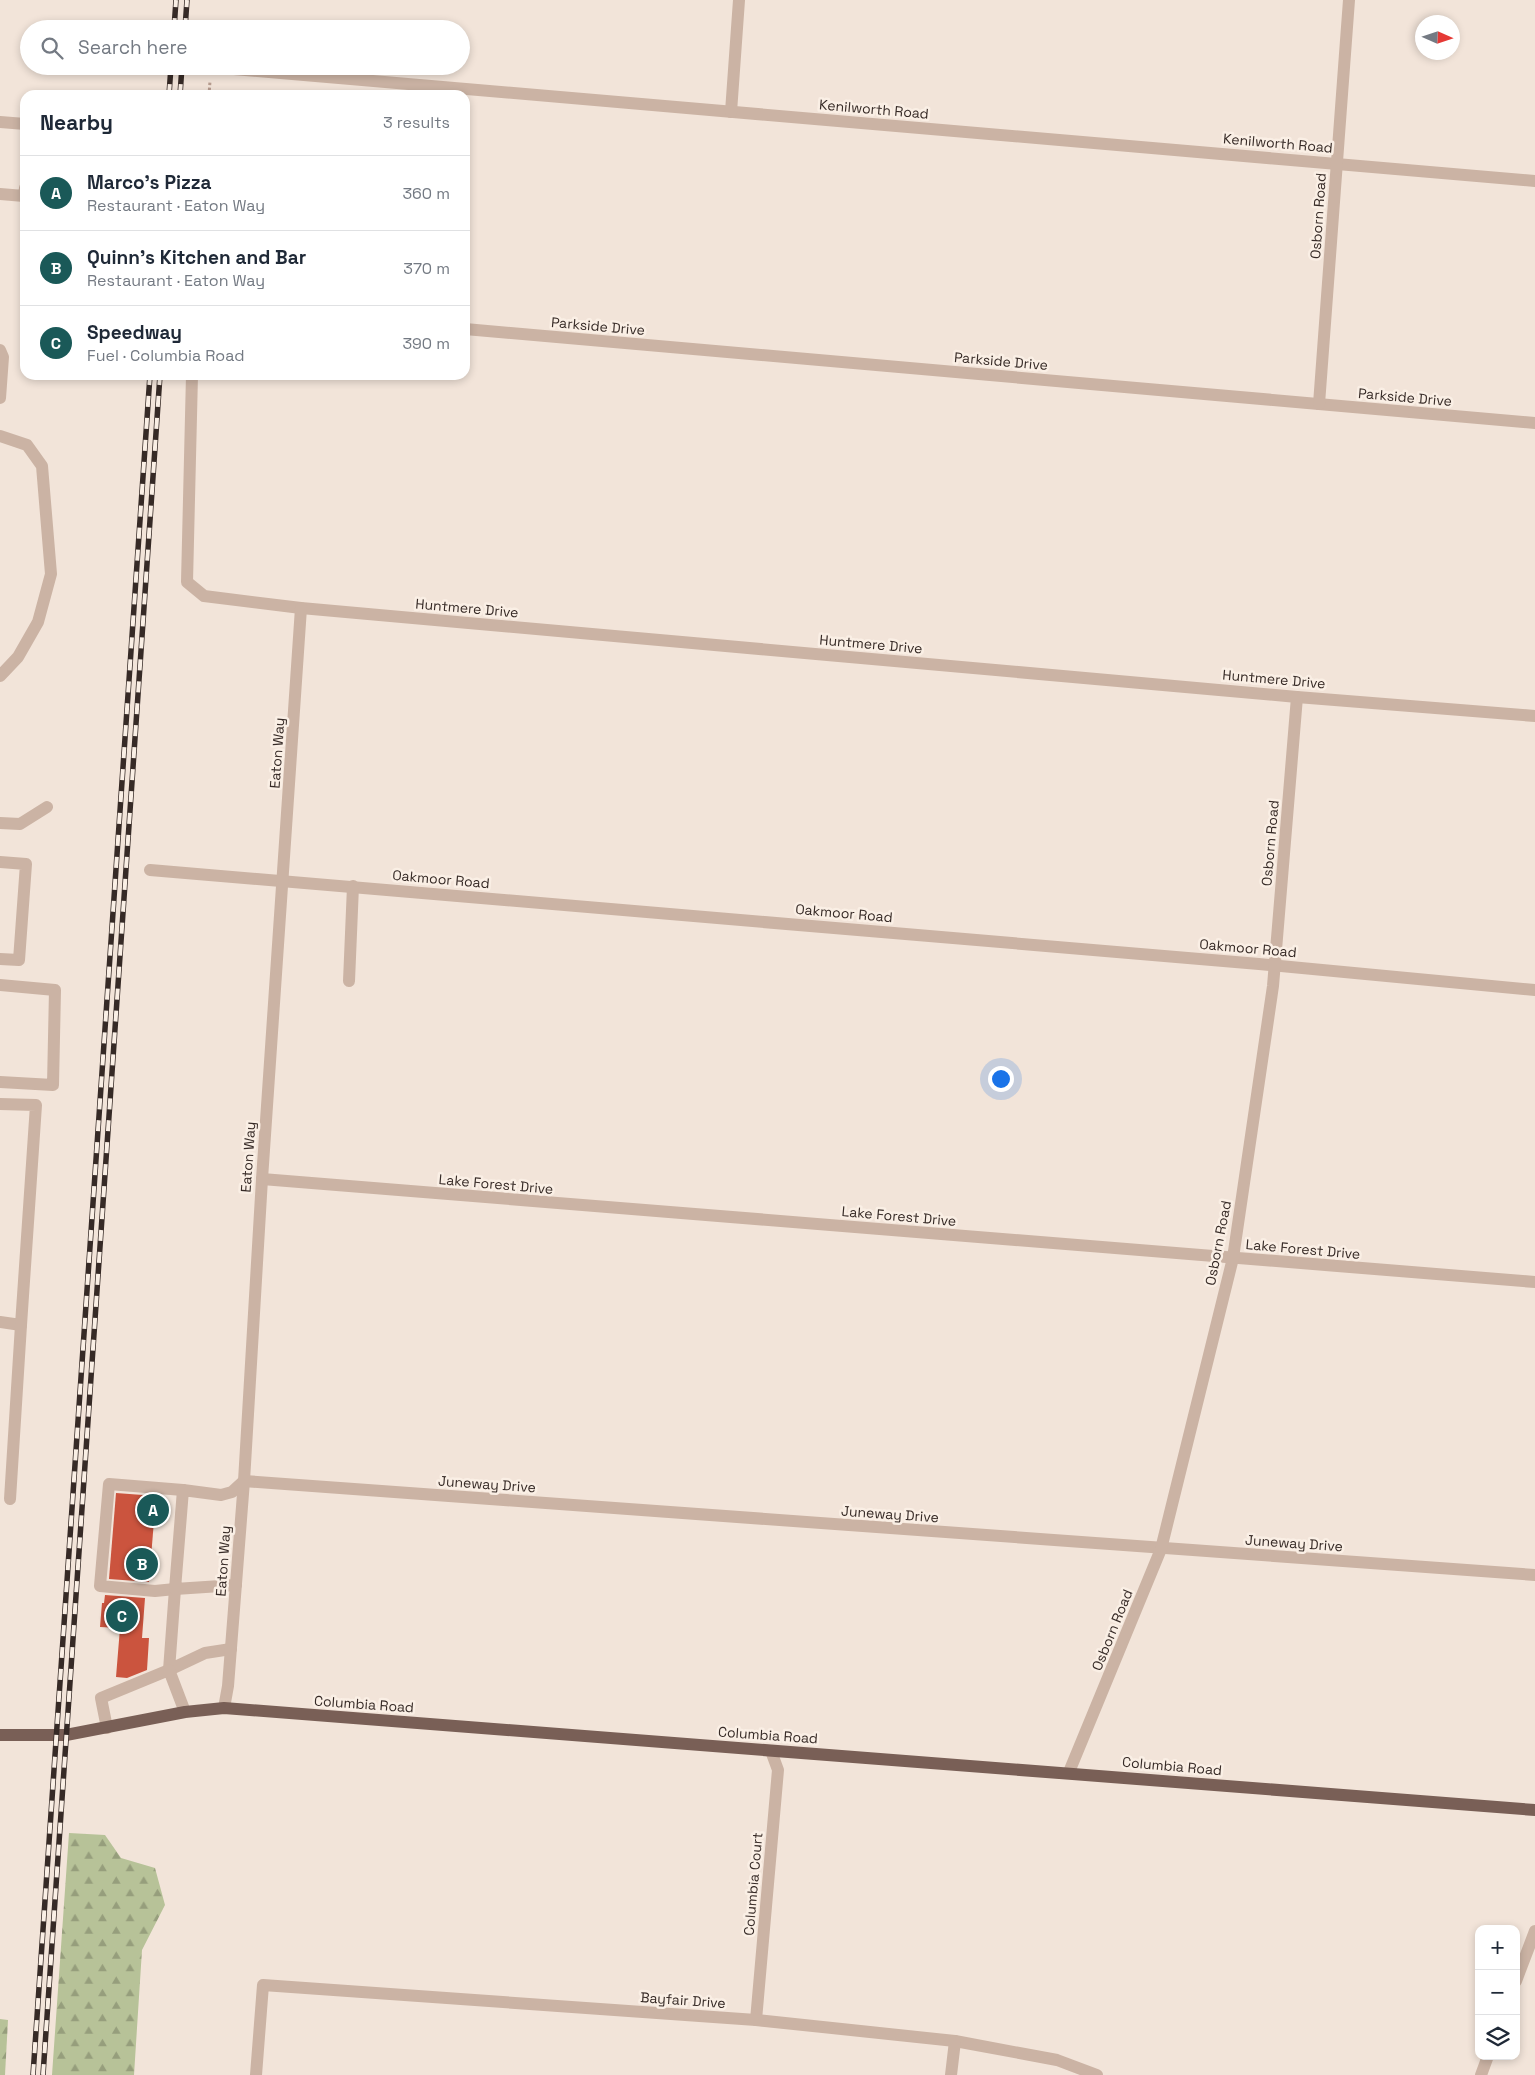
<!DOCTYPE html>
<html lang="en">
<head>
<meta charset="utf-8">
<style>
	:root { --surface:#fff; --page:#f6f6f7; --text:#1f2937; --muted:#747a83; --line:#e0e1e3; --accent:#1a5958 }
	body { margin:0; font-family:"Space Grotesk",sans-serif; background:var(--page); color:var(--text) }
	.controls { position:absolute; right:15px; bottom:15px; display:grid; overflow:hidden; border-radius:10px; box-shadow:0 2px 8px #0003 }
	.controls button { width:45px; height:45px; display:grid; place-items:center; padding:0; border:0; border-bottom:1px solid var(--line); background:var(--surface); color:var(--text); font:25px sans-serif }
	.compass { position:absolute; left:1415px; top:15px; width:45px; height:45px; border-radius:50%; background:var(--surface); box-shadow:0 2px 8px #0003; rotate:93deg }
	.you { position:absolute; left:1000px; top:1078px; width:18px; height:18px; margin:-12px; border:4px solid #fff; border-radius:50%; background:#1a73e8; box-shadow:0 0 0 8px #1a73e833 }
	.badge { display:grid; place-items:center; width:32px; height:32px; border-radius:50%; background:var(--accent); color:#fff; font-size:16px; font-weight:700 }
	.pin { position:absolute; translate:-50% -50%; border:2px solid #fff; box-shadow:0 1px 5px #0006 }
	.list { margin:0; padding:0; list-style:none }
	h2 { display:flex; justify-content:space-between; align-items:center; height:65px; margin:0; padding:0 20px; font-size:21px }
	h2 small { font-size:16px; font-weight:400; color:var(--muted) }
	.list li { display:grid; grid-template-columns:32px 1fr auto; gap:15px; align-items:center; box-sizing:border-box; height:75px; padding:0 20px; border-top:1px solid var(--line) }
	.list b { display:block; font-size:19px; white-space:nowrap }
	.list p { margin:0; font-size:16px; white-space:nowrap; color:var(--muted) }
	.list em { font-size:16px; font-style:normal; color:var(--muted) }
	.icon { flex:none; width:28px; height:28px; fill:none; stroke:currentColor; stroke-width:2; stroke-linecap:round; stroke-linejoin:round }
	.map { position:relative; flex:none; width:1535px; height:2075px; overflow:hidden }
	.search { position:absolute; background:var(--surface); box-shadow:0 2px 8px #0003; left:20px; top:20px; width:450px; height:55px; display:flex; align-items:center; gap:12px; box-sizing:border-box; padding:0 18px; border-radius:28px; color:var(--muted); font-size:19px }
	.panel { position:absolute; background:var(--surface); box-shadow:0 2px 8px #0003; left:20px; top:90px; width:450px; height:290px; border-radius:15px }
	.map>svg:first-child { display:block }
</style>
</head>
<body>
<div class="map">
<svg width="1535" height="2075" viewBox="0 0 1535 2075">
	<defs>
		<pattern id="forest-firs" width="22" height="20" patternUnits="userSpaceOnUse" patternTransform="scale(1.25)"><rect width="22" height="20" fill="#b7c298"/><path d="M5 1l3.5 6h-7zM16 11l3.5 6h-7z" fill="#969e7c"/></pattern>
	</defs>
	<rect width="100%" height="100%" fill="#f2e4d9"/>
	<g fill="url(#forest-firs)">
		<polygon points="69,1833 105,1835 121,1858 155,1868 165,1905 142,1950 134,2075 52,2075"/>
		<polygon points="0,2019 8,2020 5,2075 0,2075"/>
	</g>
	<g fill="#cb543e">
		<polygon points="116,1493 156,1496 149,1582 109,1579"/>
		<polygon points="105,1595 145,1598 142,1638 149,1638 147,1670 127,1678 116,1677 120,1628 100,1627 102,1603 104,1603"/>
	</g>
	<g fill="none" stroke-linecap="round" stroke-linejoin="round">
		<polyline stroke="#b79c8f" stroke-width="3" stroke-dasharray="2.5 2.5" stroke-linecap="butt" points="209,95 210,81"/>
		<g stroke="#cbb3a4" stroke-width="12">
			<polyline points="211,67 1535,181"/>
			<polyline points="731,112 739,0"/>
			<polyline points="0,122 25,124"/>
			<polyline points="0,194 24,196 25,188"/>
			<polyline points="465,329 1535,423"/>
			<polyline points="0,350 3,357 0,398"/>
			<polyline points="192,375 187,582 204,596 301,608 1297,697 1535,716"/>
			<polyline points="1319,404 1349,0"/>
			<polyline points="0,436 27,445 42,466 51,574 38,622 18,657 0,676"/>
			<polyline points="0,823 20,824 47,807"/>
			<polyline points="0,862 26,864 19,960 0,959"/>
			<polyline points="150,870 1259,964 1535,990"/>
			<polyline points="349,981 353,886"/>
			<polyline points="0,985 55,990 53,1085 0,1082"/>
			<polyline points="0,1104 36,1105 21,1325 0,1322"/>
			<polyline points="262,1179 1535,1282"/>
			<polyline points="183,1490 109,1484 100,1586 155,1591 175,1589 169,1670 205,1653 231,1649"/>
			<polyline points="10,1499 21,1325"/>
			<polyline points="236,1585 175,1589 183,1490 221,1495 232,1492 244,1481 1535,1575"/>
			<polyline points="224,1708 228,1686 244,1481 262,1179 301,608"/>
			<polyline points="107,1728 101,1698 169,1670 185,1712"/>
			<polyline points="1069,1772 1161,1549 1233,1258 1273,986 1297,697"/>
			<polyline points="1516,1981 1535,1931"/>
			<polyline points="756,2020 778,1770 771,1751"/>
			<polyline points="256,2075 263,1985 756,2020 955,2041 1057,2060 1097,2075"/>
			<polyline points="951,2075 955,2041"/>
			<polyline points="1481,2075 1488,2056"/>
		</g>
		<polyline stroke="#795f56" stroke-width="12" points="0,1735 66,1735 185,1712 224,1708 1535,1810"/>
		<g stroke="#362a26" stroke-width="5.5">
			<g id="rail">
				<polyline points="174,29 176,0"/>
				<polyline points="185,29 187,0"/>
				<polyline points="169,95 171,66"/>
				<polyline points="180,95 182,66"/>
				<polyline points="33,2075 150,375"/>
				<polyline points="43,2075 160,375"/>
			</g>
		</g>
		<use href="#rail" stroke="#faefe5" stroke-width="4" stroke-dasharray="11" stroke-linecap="butt"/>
	</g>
	<g text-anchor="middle" stroke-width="5" stroke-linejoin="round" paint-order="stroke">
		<g font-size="14" fill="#362a26" stroke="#faefe5">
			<text transform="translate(874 109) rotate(5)" y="5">Kenilworth Road</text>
			<text transform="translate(1278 143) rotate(5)" y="5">Kenilworth Road</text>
			<text transform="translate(1318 216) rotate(-86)" y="5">Osborn Road</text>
			<text transform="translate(598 326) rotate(5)" y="5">Parkside Drive</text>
			<text transform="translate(1001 361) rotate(5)" y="5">Parkside Drive</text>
			<text transform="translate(1405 397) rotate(5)" y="5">Parkside Drive</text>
			<text transform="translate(467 608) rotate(5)" y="5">Huntmere Drive</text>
			<text transform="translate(871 644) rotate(5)" y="5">Huntmere Drive</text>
			<text transform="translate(1274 679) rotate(5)" y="5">Huntmere Drive</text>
			<text transform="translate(277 753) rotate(-86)" y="5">Eaton Way</text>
			<text transform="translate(1270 843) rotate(-85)" y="5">Osborn Road</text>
			<text transform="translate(441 879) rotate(5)" y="5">Oakmoor Road</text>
			<text transform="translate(844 913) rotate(5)" y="5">Oakmoor Road</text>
			<text transform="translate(1248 948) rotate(5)" y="5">Oakmoor Road</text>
			<text transform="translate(248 1157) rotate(-86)" y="5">Eaton Way</text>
			<text transform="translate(496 1184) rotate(5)" y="5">Lake Forest Drive</text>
			<text transform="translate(899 1216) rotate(5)" y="5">Lake Forest Drive</text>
			<text transform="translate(1218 1243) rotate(-79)" y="5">Osborn Road</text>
			<text transform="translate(1303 1249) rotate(5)" y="5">Lake Forest Drive</text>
			<text transform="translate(487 1484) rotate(4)" y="5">Juneway Drive</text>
			<text transform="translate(890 1514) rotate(4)" y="5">Juneway Drive</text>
			<text transform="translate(1294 1543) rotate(4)" y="5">Juneway Drive</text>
			<text transform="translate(223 1561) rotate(-86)" y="5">Eaton Way</text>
			<text transform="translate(1112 1630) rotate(-68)" y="5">Osborn Road</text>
			<text transform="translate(364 1704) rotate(4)" y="5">Columbia Road</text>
			<text transform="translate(768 1735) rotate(4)" y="5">Columbia Road</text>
			<text transform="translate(1172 1766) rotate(5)" y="5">Columbia Road</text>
			<text transform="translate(753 1884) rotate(-85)" y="5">Columbia Court</text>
			<text transform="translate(683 2000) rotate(4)" y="5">Bayfair Drive</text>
		</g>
	</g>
</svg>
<div class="controls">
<button>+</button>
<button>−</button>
<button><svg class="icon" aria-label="layers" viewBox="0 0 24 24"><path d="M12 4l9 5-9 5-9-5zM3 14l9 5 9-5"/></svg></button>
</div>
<svg class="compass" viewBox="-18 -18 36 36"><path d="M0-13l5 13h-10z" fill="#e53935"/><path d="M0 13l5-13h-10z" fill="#747a83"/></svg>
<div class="you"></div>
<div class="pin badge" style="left:153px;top:1510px">A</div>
<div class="pin badge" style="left:142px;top:1564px">B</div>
<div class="pin badge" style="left:122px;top:1616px">C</div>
<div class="search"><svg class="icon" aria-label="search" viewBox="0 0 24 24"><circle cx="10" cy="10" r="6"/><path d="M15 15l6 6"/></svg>Search here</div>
<section class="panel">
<h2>Nearby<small>3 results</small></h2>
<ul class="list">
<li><span class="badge">A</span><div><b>Marco's Pizza</b><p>Restaurant · Eaton Way</p></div><em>360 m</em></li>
<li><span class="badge">B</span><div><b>Quinn’s Kitchen and Bar</b><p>Restaurant · Eaton Way</p></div><em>370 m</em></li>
<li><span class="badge">C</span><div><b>Speedway</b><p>Fuel · Columbia Road</p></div><em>390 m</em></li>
</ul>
</section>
</div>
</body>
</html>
